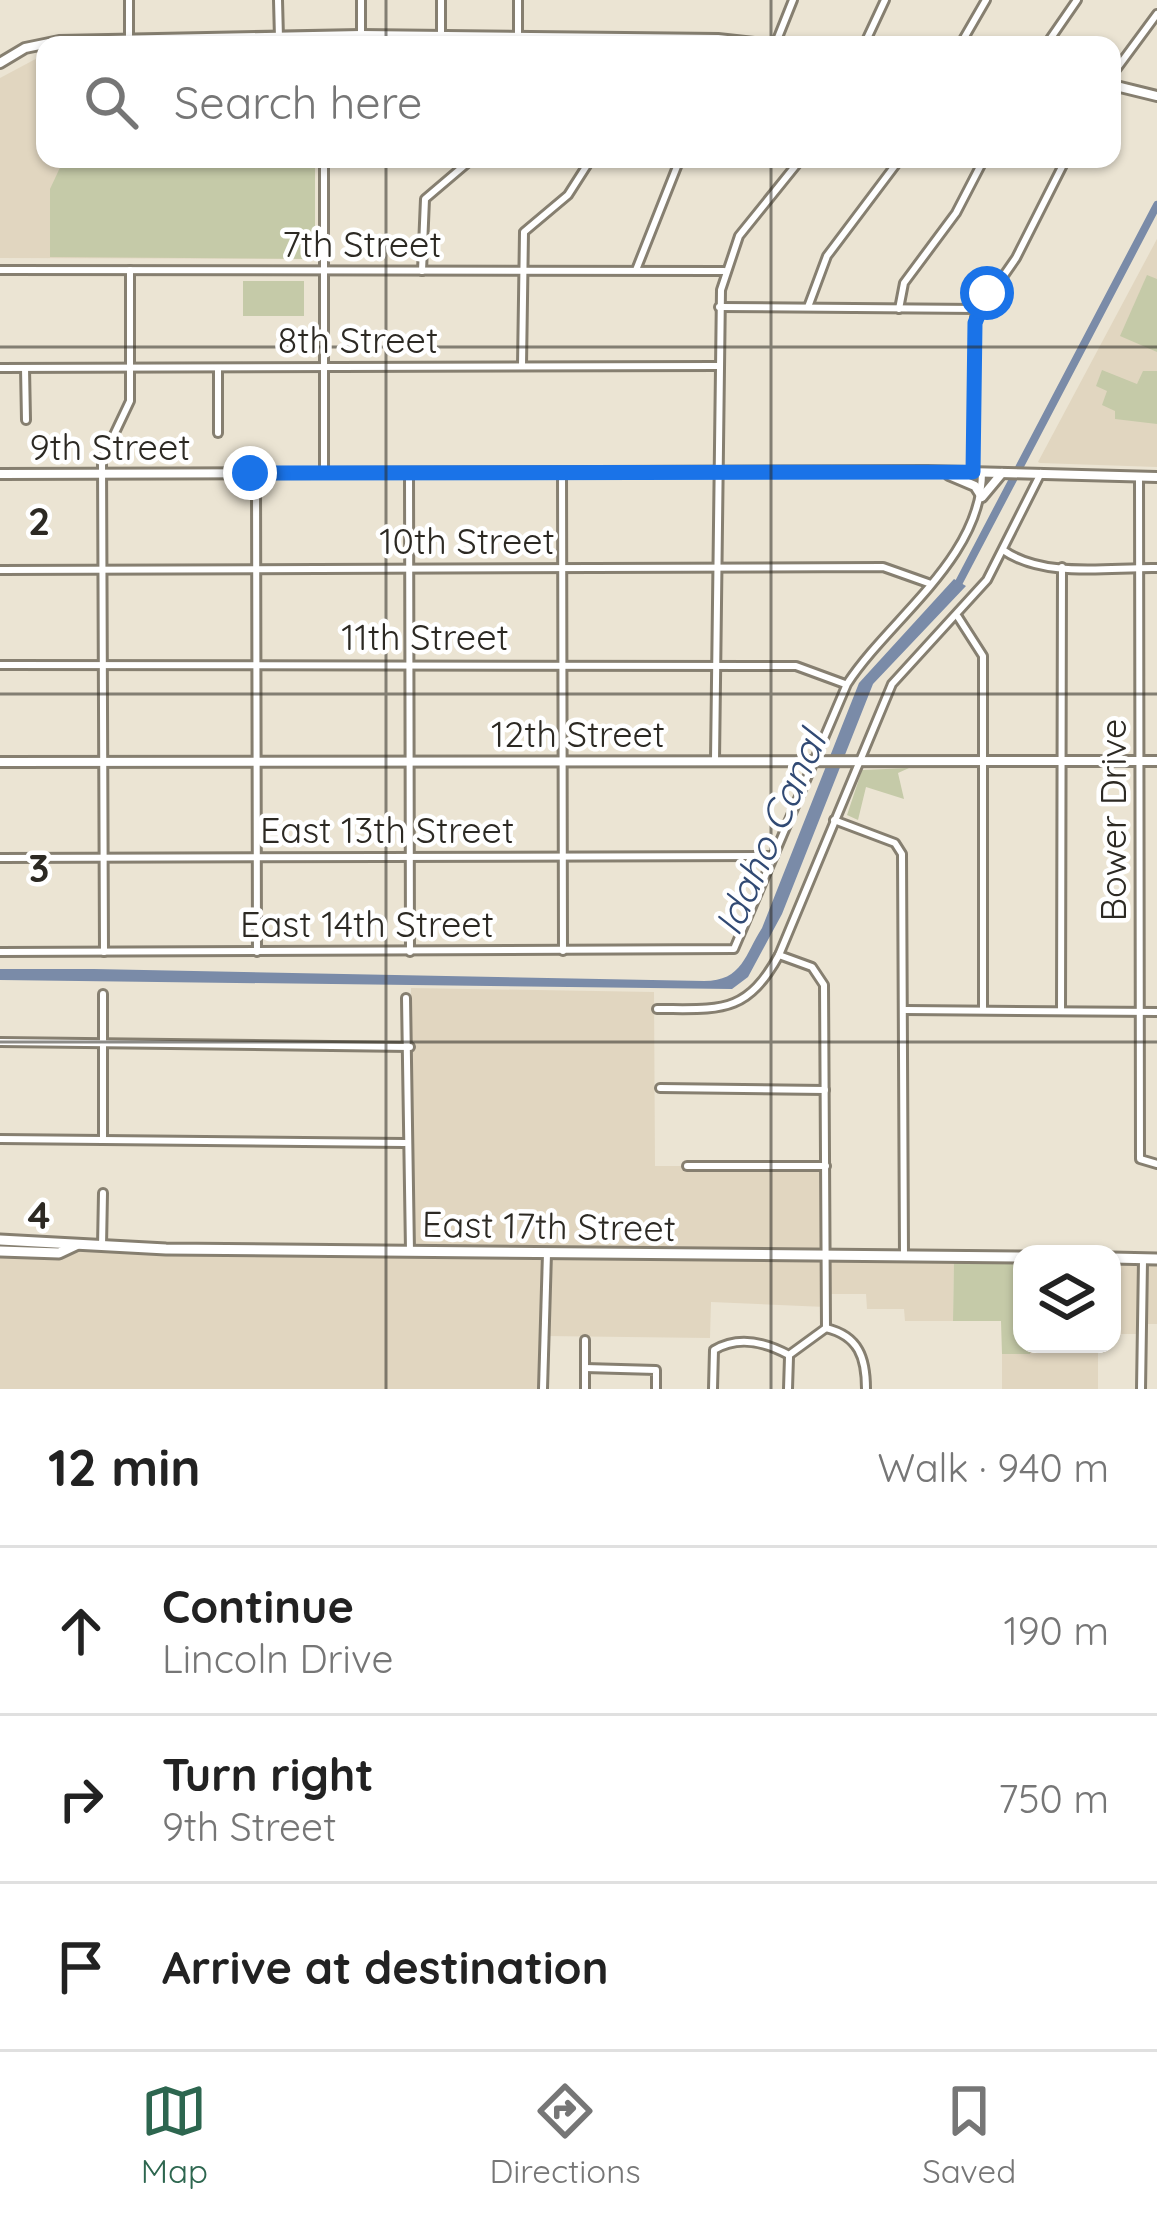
<!DOCTYPE html>
<html lang="en">
<head>
<meta charset="utf-8">
<style>
	:root { --surface:#fff; --page:#f2f2f2; --text:#222; --muted:#767676; --line:#e0e0e0; --accent:#2d664f }
	body { margin:0; font-family:Quicksand,sans-serif; background:var(--page); color:var(--text) }
	.controls { position:absolute; right:36px; bottom:36px; display:grid; overflow:hidden; border-radius:24px; box-shadow:0 3px 9px #0004 }
	.controls button { width:108px; height:108px; display:grid; place-items:center; padding:0; border:0; border-bottom:3px solid var(--line); background:var(--surface); color:var(--text); font:60px sans-serif }
	.stop { position:absolute; width:36px; height:36px; margin:-27px; border:9px solid #1a73e8; border-radius:50%; background:#fff }
	.stop.end { background:#1a73e8; border-color:#fff; box-shadow:0 3px 12px #0008 }
	.list { margin:0; padding:0; list-style:none }
	h2 { display:flex; justify-content:space-between; align-items:center; height:156px; margin:0; padding:0 48px; font-size:51px }
	h2 small { font-size:39px; font-weight:400; color:var(--muted) }
	.list li { display:grid; grid-template-columns:78px 1fr auto; gap:36px; align-items:center; box-sizing:border-box; height:168px; padding:0 48px; border-top:3px solid var(--line) }
	.list b { display:block; font-size:45px; white-space:nowrap }
	.list p { margin:0; font-size:39px; white-space:nowrap; color:var(--muted) }
	.list em { font-size:39px; font-style:normal; color:var(--muted) }
	.icon { flex:none; width:66px; height:66px; fill:none; stroke:currentColor; stroke-width:2; stroke-linecap:round; stroke-linejoin:round }
	.map { position:relative; flex:none; width:1157px; height:1389px; overflow:hidden }
	.search { position:absolute; background:var(--surface); box-shadow:0 3px 9px #0004; left:36px; right:36px; top:36px; height:132px; display:flex; align-items:center; gap:30px; box-sizing:border-box; padding:0 42px; border-radius:24px; color:var(--muted); font-size:45px }
	.sheet { height:660px; background:var(--surface) }
	nav { display:flex; justify-content:space-around; align-items:center; box-sizing:border-box; height:168px; border-top:3px solid var(--line); background:var(--surface); font-size:33px; color:var(--muted) }
	nav a { display:grid; justify-items:center; gap:6px }
	nav .on { color:var(--accent) }
	.map>svg:first-child { display:block }
</style>
</head>
<body>
<div class="map">
<svg width="1157" height="1389" viewBox="0 0 1157 1389">
	<rect width="100%" height="100%" fill="#ebe4d3"/>
	<g fill="#e1d6c0">
		<polygon points="45,54 45,159 315,159 315,259 0,258 0,78"/>
		<polygon points="1157,239 1157,467 1040,463 1038,462"/>
		<polygon points="411,988 654,992 655,1166 826,1166 826,1255 954,1257 953,1321 905,1321 904,1309 867,1309 866,1294 826,1294 825,1307 711,1302 710,1338 545,1336 543,1389 0,1389 0,1244 410,1251"/>
		<polygon points="1112,1258 1157,1259 1157,1324 1142,1324 1142,1334 1112,1334"/>
		<polygon points="1030,1344 1098,1344 1098,1389 1002,1389 1002,1354 1030,1354"/>
	</g>
	<g fill="#c5caa8">
		<polygon points="64,159 315,159 315,259 50,257 50,189"/>
		<polygon points="1147,275 1157,279 1157,352 1120,336"/>
		<rect x="243" y="281" width="61" height="35"/>
		<polygon points="1102,370 1137,384 1143,371 1157,371 1157,424 1115,419 1115,411 1102,405 1107,391 1096,386"/>
		<polygon points="909,768 898,773 904,799 866,787 858,820 847,815 862,770"/>
		<polygon points="954,1257 1022,1257 1022,1344 1031,1344 1030,1354 1002,1354 1001,1321 953,1321"/>
	</g>
	<path fill="#7a8ba8" d="M954 579 966 586 873 684 782 914 748 977 732 989 0 980V969H94L704 981C743 981 745 954 762 928L859 683Z"/>
	<g fill="none" stroke-linecap="round" stroke-linejoin="round">
		<polyline stroke="#7a8ba8" stroke-width="8" points="957,586 1157,205"/>
		<g stroke="#867f70" stroke-width="12">
			<g id="street">
				<polyline points="129,0 129,40"/>
				<polyline points="278,0 279,38"/>
				<polyline points="361,0 361,35"/>
				<polyline points="441,37 441,0"/>
				<polyline points="518,37 518,0"/>
				<polyline points="775,45 793,0"/>
				<polyline points="864,45 885,0"/>
				<polyline points="960,45 986,0"/>
				<polyline points="1046,45 1077,0"/>
				<polyline points="1112,75 1157,14"/>
				<polyline points="324,159 324,473"/>
				<polyline points="0,270 724,271"/>
				<polyline points="636,270 680,159"/>
				<polyline points="422,271 425,199 472,159"/>
				<polyline points="719,307 978,309"/>
				<polyline points="808,307 827,256 900,159"/>
				<polyline points="899,309 904,283 956,213 984,159"/>
				<polyline points="522,366 524,232 568,195 591,159"/>
				<polyline points="0,368 717,366"/>
				<polyline points="25,368 26,420"/>
				<polyline points="218,368 218,433"/>
				<polyline points="562,472 563,951"/>
				<polyline points="973,472 975,317 1016,258 1066,159"/>
				<polyline points="256,473 257,952"/>
				<polyline points="409,473 410,952"/>
				<polyline points="1139,477 1140,1159 1157,1164"/>
				<path d="M1003 550C1044 579 1109 567 1157 568"/>
				<polyline points="0,570 883,567 931,584"/>
				<polyline points="958,617 983,656 983,1010"/>
				<polyline points="0,665 796,666 845,684"/>
				<polyline points="715,760 721,290 739,236 801,159"/>
				<polyline points="834,820 895,843 902,854 904,1256"/>
				<polyline points="0,858 774,856"/>
				<path d="M0 952 734 949 847 684C890 618 982 558 982 472"/>
				<polyline points="104,952 102,460 130,401 130,270"/>
				<polyline points="779,955 812,967 824,985 826,1328"/>
				<polyline points="406,998 410,1251"/>
				<path d="M657 1009C720 1009 746 1015 779 955L892 684 987 580 1041 473"/>
				<polyline points="906,1010 1157,1012"/>
				<polyline points="1061,1010 1062,567"/>
				<polyline points="0,1042 410,1047"/>
				<polyline points="660,1088 825,1090"/>
				<polyline points="0,1139 405,1143"/>
				<polyline points="103,1140 103,994"/>
				<polyline points="687,1166 826,1166"/>
				<polyline points="102,1246 103,1193"/>
				<path d="M826 1328C859 1336 866 1358 866 1389"/>
				<polyline points="585,1340 585,1389"/>
				<polyline points="585,1368 656,1370 656,1389"/>
				<polyline points="543,1389 547,1253"/>
				<path d="M713 1389 714 1350C739 1335 765 1342 789 1355L826 1328"/>
				<polyline points="788,1389 789,1357"/>
				<polyline points="1141,1389 1143,1261"/>
			</g>
		</g>
		<g stroke="#867f70" stroke-width="14">
			<g id="secondary">
				<polyline points="0,63 25,48 59,41 361,35 718,39 774,45"/>
				<polyline points="1112,85 1157,96"/>
				<polyline points="0,474 927,471 1157,477"/>
				<polyline points="949,475 975,486 982,497 1002,473"/>
				<polyline points="0,762 1157,761"/>
			</g>
		</g>
		<g stroke="#867f70" stroke-width="15">
			<g id="primary">
				<polyline points="0,1240 166,1249 1022,1257"/>
				<polyline points="0,1251 59,1253 76,1245"/>
				<polyline points="1112,1258 1157,1259"/>
			</g>
		</g>
		<use href="#street" stroke="#fff" stroke-width="6"/>
		<use href="#secondary" stroke="#fff" stroke-width="8"/>
		<use href="#primary" stroke="#fff" stroke-width="9"/>
	</g>
	<g fill="none" stroke-linecap="round" stroke-linejoin="round">
		<polyline stroke="#1a73e8" stroke-width="15" points="250,473 973,472 975,323 987,293"/>
	</g>
	<path fill="none" stroke="#2c2923" stroke-width="3" stroke-opacity="0.55" d="M386 0V45M771 0V45M386 159V1389M771 159V1389M0 347H1157M0 694H1157M0 1042H1157"/>
	<g text-anchor="middle" stroke-width="9" stroke-linejoin="round" paint-order="stroke">
		<g font-size="36" fill="#2c2923" stroke="#fff">
			<text x="362" y="257">7th Street</text>
			<text x="358" y="353">8th Street</text>
			<text x="110" y="460">9th Street</text>
			<text x="467" y="554">10th Street</text>
			<text x="425" y="650">11th Street</text>
			<text x="578" y="747">12th Street</text>
			<text transform="translate(1113 820) rotate(-90)" y="13">Bower Drive</text>
			<text x="387" y="843">East 13th Street</text>
			<text x="367" y="937">East 14th Street</text>
			<text transform="translate(549 1226) rotate(1)" y="13">East 17th Street</text>
		</g>
		<g font-size="39" font-style="italic" fill="#314a74" stroke="#fff">
			<text transform="translate(770 833) rotate(-66)" y="14">Idaho Canal</text>
		</g>
	</g>
	<g font-size="39" text-anchor="middle" font-weight="bold" fill="#2c2923" stroke="#fff" stroke-width="9" stroke-linejoin="round" paint-order="stroke">
		<text x="39" y="535">2</text>
		<text x="39" y="882">3</text>
		<text x="39" y="1229">4</text>
	</g>
</svg>
<div class="controls">
<button><svg class="icon" aria-label="layers" viewBox="0 0 24 24"><path d="M12 4l9 5-9 5-9-5zM3 14l9 5 9-5"/></svg></button>
</div>
<div class="stop" style="left:987px;top:293px"></div>
<div class="stop end" style="left:250px;top:473px"></div>
<div class="search"><svg class="icon" aria-label="search" viewBox="0 0 24 24"><circle cx="10" cy="10" r="6"/><path d="M15 15l6 6"/></svg>Search here</div>
</div>
<section class="sheet">
<h2>12 min<small>Walk · 940 m</small></h2>
<ul class="list">
<li><svg class="icon" aria-label="ahead" viewBox="0 0 24 24"><path d="M12 20V5M6 11l6-6 6 6"/></svg><div><b>Continue</b><p>Lincoln Drive</p></div><em>190 m</em></li>
<li><svg class="icon" aria-label="right" viewBox="0 0 24 24"><path d="M7 20v-9h11M14 6l5 5-5 5"/></svg><div><b>Turn right</b><p>9th Street</p></div><em>750 m</em></li>
<li><svg class="icon" aria-label="arrive" viewBox="0 0 24 24"><path d="M6 21V4h12l-3 4 3 4H6"/></svg><div><b>Arrive at destination</b></div></li>
</ul>
</section>
<nav>
<a class="on"><svg class="icon" aria-label="map" viewBox="0 0 24 24"><path d="M3 6l6-2 6 2 6-2v14l-6 2-6-2-6 2zM9 4v14M15 6v14"/></svg>Map</a>
<a><svg class="icon" aria-label="directions" viewBox="0 0 24 24"><path d="M12 3l9 9-9 9-9-9zM9 14v-3h6M13 9l2 2-2 2"/></svg>Directions</a>
<a><svg class="icon" aria-label="saved" viewBox="0 0 24 24"><path d="M7 4h10v16l-5-4-5 4z"/></svg>Saved</a>
</nav>
</body>
</html>
